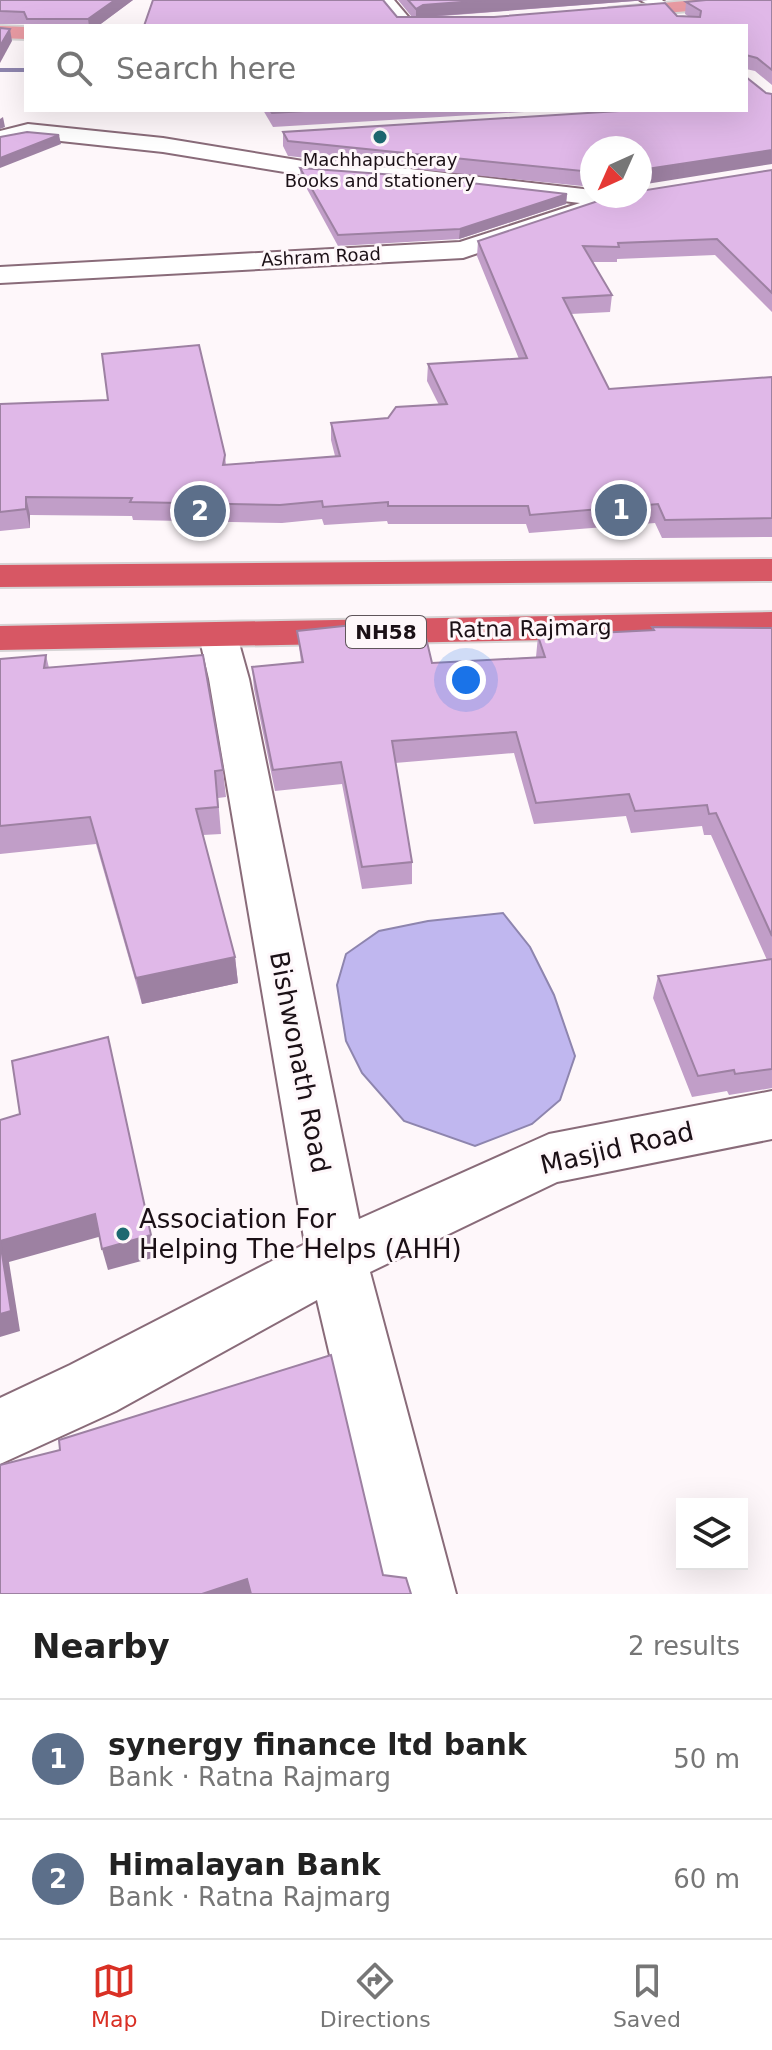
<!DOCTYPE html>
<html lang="en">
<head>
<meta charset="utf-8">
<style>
	:root { --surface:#fff; --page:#f6f6f6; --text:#222; --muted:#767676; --line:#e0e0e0; --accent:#d93025 }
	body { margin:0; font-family:"DejaVu Sans",sans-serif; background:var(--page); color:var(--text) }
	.controls { position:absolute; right:24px; bottom:24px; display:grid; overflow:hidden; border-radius:0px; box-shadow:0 8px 32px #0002 }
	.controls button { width:72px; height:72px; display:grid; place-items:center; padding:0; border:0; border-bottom:2px solid var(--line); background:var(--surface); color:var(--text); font:40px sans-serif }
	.compass { position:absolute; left:580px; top:136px; width:72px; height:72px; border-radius:50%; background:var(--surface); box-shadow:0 8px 32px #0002; rotate:225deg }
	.you { position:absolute; left:466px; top:680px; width:28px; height:28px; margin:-20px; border:6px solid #fff; border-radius:50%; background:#1a73e8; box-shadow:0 0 0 12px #1a73e833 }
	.badge { display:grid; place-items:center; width:52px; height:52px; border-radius:50%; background:var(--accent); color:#fff; font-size:26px; font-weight:700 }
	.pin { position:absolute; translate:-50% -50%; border:4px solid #fff; box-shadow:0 2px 8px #0006 }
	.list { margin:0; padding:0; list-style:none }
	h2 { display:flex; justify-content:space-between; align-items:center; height:104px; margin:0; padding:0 32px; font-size:34px }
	h2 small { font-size:26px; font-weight:400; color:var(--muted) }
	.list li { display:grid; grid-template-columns:52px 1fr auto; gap:24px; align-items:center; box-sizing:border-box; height:120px; padding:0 32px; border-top:2px solid var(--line) }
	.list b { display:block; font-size:30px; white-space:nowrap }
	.list p { margin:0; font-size:26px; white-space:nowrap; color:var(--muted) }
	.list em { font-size:26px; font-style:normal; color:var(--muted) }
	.icon { flex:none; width:44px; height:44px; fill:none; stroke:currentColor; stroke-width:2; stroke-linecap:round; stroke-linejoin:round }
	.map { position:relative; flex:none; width:772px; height:1594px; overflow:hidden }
	.search { position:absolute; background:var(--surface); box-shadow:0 8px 32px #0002; left:24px; right:24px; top:24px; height:88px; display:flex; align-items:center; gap:20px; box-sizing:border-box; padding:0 28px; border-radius:0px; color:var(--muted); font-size:30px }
	.sheet { height:344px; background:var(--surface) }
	nav { display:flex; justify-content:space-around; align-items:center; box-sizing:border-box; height:112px; border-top:2px solid var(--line); background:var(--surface); font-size:22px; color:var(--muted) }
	nav a { display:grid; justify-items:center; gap:4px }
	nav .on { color:var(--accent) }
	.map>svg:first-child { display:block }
</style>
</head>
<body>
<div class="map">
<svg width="772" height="1594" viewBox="0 0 772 1594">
	<rect width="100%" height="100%" fill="#fef7fa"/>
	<polygon fill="#c0b7ef" stroke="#8e85ae" stroke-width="2" points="503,913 530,947 554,995 575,1056 560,1100 532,1124 475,1146 404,1121 362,1073 346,1041 337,985 346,954 379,931 428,921"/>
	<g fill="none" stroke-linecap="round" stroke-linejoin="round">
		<rect fill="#8e85ae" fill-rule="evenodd" x="0" y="68" width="26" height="4"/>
		<g stroke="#896b79" stroke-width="4">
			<g id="minor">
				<polygon points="375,0 394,0 416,26 397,26"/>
				<polygon points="640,0 662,0 669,6 660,11"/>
				<polygon points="28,124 163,138 309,162 410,169 592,190 592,196 640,196 640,190 647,196 643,201 617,206 463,258 0,283 0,267 460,242 580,203 410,183 309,176 163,152 42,139 28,138 0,145 0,131"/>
				<polygon points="218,624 232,628 237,636 249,679 359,1219 549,1134 772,1091 772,1139 557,1182 370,1272 456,1594 386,1594 317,1300 116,1411 0,1464 0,1398 70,1365 305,1244 209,679 199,636 204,628"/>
			</g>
		</g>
		<g stroke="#d6d4d5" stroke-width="4">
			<g id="major">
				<polygon points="696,0 765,0 756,5 609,18 600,13 609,8"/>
				<polygon points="0,26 26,27 26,39 0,38"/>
			</g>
		</g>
		<g stroke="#d6d4d5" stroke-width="4">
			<g id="highway">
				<polygon points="772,559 772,581 0,587 0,565"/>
				<polygon points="772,612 772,636 0,650 0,626"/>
			</g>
		</g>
		<use href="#minor" fill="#fff" fill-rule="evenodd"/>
		<use href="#major" fill="#e79aa2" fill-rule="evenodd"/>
		<use href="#highway" fill="#d75764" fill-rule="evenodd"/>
	</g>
	<g fill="#c19ec8">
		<polygon points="0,0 133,0 98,26 27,26 26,24 0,24"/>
		<polygon points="398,0 648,0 429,17 688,16 685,14 686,2 772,0 772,85 755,71 746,69 746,77 766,93 772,94 772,164 640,148 592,148 592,187 288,156 283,146 283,132 746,110 746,26 144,26 412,17"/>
		<polygon points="263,110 557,110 273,127"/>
		<polygon points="300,168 567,194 566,204 459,239 338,246 301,178"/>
		<polygon points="772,170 772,312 715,255 617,259 617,262 593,262 612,295 610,312 571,314 609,389 772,377 772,537 662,538 655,523 529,533 526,524 388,524 387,521 324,525 322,519 282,523 133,520 132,516 30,515 30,528 0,531 0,404 225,455 226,465 335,456 331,440 331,423 388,418 439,405 427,381 428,364 519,359 477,256 478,241"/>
		<polygon points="652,627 772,628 772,1088 729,1095 727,1091 692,1097 653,998 658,976 767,960 711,835 704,835 702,826 631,833 626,816 534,824 514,753 395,763 412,862 412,884 362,889 342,784 275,791 254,689 252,667 301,662 297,631 372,628 432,663 536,657 538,636 652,631"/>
		<polygon points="46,655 49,668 223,770 226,797 218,798 221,834 203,835 235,957 238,983 142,1004 96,844 0,854 0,659"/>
	</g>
	<g fill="#9d81a2">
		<polygon points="115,0 133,0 98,26 89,26 88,19"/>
		<polygon points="487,0 648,0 423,17 416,21 416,9 423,5"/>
		<polygon points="10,29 12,41 0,63 0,46"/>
		<polygon points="3,117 5,127 0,129 0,119"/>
		<polygon points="59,135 61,144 0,168 0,158"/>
		<polygon points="772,150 772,164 640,185 641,170"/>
		<polygon points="567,194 566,204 459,239 460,229"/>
		<polygon points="26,497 30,515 30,528 26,509"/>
		<polygon points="235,957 238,983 142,1004 136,978"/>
		<polygon points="108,1037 156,1257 108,1270 102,1249"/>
		<polygon points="95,1214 102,1236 9,1262 20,1331 0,1337 0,1241"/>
		<polygon points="247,1579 251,1594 202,1594"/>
	</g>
	<g fill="#e0b8e8" stroke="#9d81a2" stroke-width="2">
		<polygon points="0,0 115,0 88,19 27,19 24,12 0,11"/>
		<polygon points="153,0 383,0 397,17 494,17 665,3 677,16 700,17 701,11 686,2 706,0 772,0 772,70 757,58 746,55 746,77 766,93 772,94 772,150 641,170 640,174 640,148 592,148 592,172 288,141 283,132 635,110 746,110 746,26 144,26"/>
		<polygon points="408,0 487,0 423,5 416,9"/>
		<polygon points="0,28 10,29 0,46"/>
		<polygon points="270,110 322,110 272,113"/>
		<polygon points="27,132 59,135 0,158 0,137"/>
		<polygon points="300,168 410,176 567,194 460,229 338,235"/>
		<polygon points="772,170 772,293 717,239 618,243 619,247 583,246 612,295 563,298 609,389 772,377 772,518 665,520 658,504 530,515 528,506 388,506 388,502 323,507 322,501 280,505 130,502 132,498 26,497 26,509 0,512 0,404 108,400 102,354 199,345 225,455 223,465 340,456 331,423 388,418 396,407 447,404 428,364 527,358 478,241 613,196 640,196 640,191"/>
		<polygon points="353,625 371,625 372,628 423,625 432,663 545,657 538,636 654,630 652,627 772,628 772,936 716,813 709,814 707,805 635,811 629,794 536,803 516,732 392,741 412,862 362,867 341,762 273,770 252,667 303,662 297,631"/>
		<polygon points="46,655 44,668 203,655 223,770 215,771 218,807 196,809 235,957 136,978 90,817 0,826 0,659"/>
		<polygon points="772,959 772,1069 735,1074 734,1070 698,1076 658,976"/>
		<polygon points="108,1037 151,1235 102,1249 95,1214 0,1241 11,1311 0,1314 0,1120 20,1114 12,1061"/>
		<polygon points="331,1355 383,1575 406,1578 411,1594 251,1594 247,1579 202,1594 0,1594 0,1465 60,1450 59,1440"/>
	</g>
	<g fill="#1d6971" stroke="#fef7fa" stroke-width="3">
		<circle cx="380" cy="137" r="8"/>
		<circle cx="123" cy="1234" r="8"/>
	</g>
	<g text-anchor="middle" stroke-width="6" stroke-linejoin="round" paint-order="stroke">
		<g font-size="18" fill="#1b1016" stroke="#fef7fa">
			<text x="380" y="166">Machhapucheray<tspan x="380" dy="21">Books and stationery</tspan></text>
		</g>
		<g font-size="18" fill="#1b1016" stroke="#fef7fa">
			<text transform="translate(321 257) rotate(-3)" y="6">Ashram Road</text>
		</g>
		<rect fill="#fef7fa" stroke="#5f555a" stroke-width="2" x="346" y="616" width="80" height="32" rx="6"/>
		<g font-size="20" font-weight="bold" fill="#1b1016">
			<text x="386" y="639">NH58</text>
		</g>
		<g font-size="22" fill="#1b1016" stroke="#fef7fa">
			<text transform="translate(530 628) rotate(-1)" y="8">Ratna Rajmarg</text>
		</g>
		<g font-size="26" fill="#1b1016" stroke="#fef7fa">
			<text transform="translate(300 1062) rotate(79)" y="9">Bishwonath Road</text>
			<text transform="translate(617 1148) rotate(-13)" y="9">Masjid Road</text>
		</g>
		<g font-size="26" fill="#1b1016" stroke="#fef7fa" text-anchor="start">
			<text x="139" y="1228">Association For<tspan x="139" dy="30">Helping The Helps (AHH)</tspan></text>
		</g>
	</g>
</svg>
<div class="controls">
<button><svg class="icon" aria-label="layers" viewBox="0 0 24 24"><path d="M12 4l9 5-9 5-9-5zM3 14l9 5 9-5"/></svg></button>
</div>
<svg class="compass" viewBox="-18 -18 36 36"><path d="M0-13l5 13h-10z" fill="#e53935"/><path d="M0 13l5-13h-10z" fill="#767676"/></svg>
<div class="you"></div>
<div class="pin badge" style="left:621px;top:510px;background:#5c6f8a">1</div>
<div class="pin badge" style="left:200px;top:511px;background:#5c6f8a">2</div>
<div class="search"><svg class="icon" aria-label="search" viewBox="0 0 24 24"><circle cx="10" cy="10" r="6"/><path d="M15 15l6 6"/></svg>Search here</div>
</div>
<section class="sheet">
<h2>Nearby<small>2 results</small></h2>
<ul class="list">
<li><span class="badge" style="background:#5c6f8a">1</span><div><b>synergy finance ltd bank</b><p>Bank · Ratna Rajmarg</p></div><em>50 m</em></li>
<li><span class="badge" style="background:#5c6f8a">2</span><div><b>Himalayan Bank</b><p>Bank · Ratna Rajmarg</p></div><em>60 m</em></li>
</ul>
</section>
<nav>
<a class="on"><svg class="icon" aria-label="map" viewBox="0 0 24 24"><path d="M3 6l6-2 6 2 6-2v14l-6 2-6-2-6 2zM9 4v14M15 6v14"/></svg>Map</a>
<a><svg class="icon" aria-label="directions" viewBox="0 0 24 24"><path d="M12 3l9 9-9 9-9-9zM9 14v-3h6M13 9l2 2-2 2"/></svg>Directions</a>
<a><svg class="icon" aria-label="saved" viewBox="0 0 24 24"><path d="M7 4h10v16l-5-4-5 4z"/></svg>Saved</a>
</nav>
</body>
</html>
